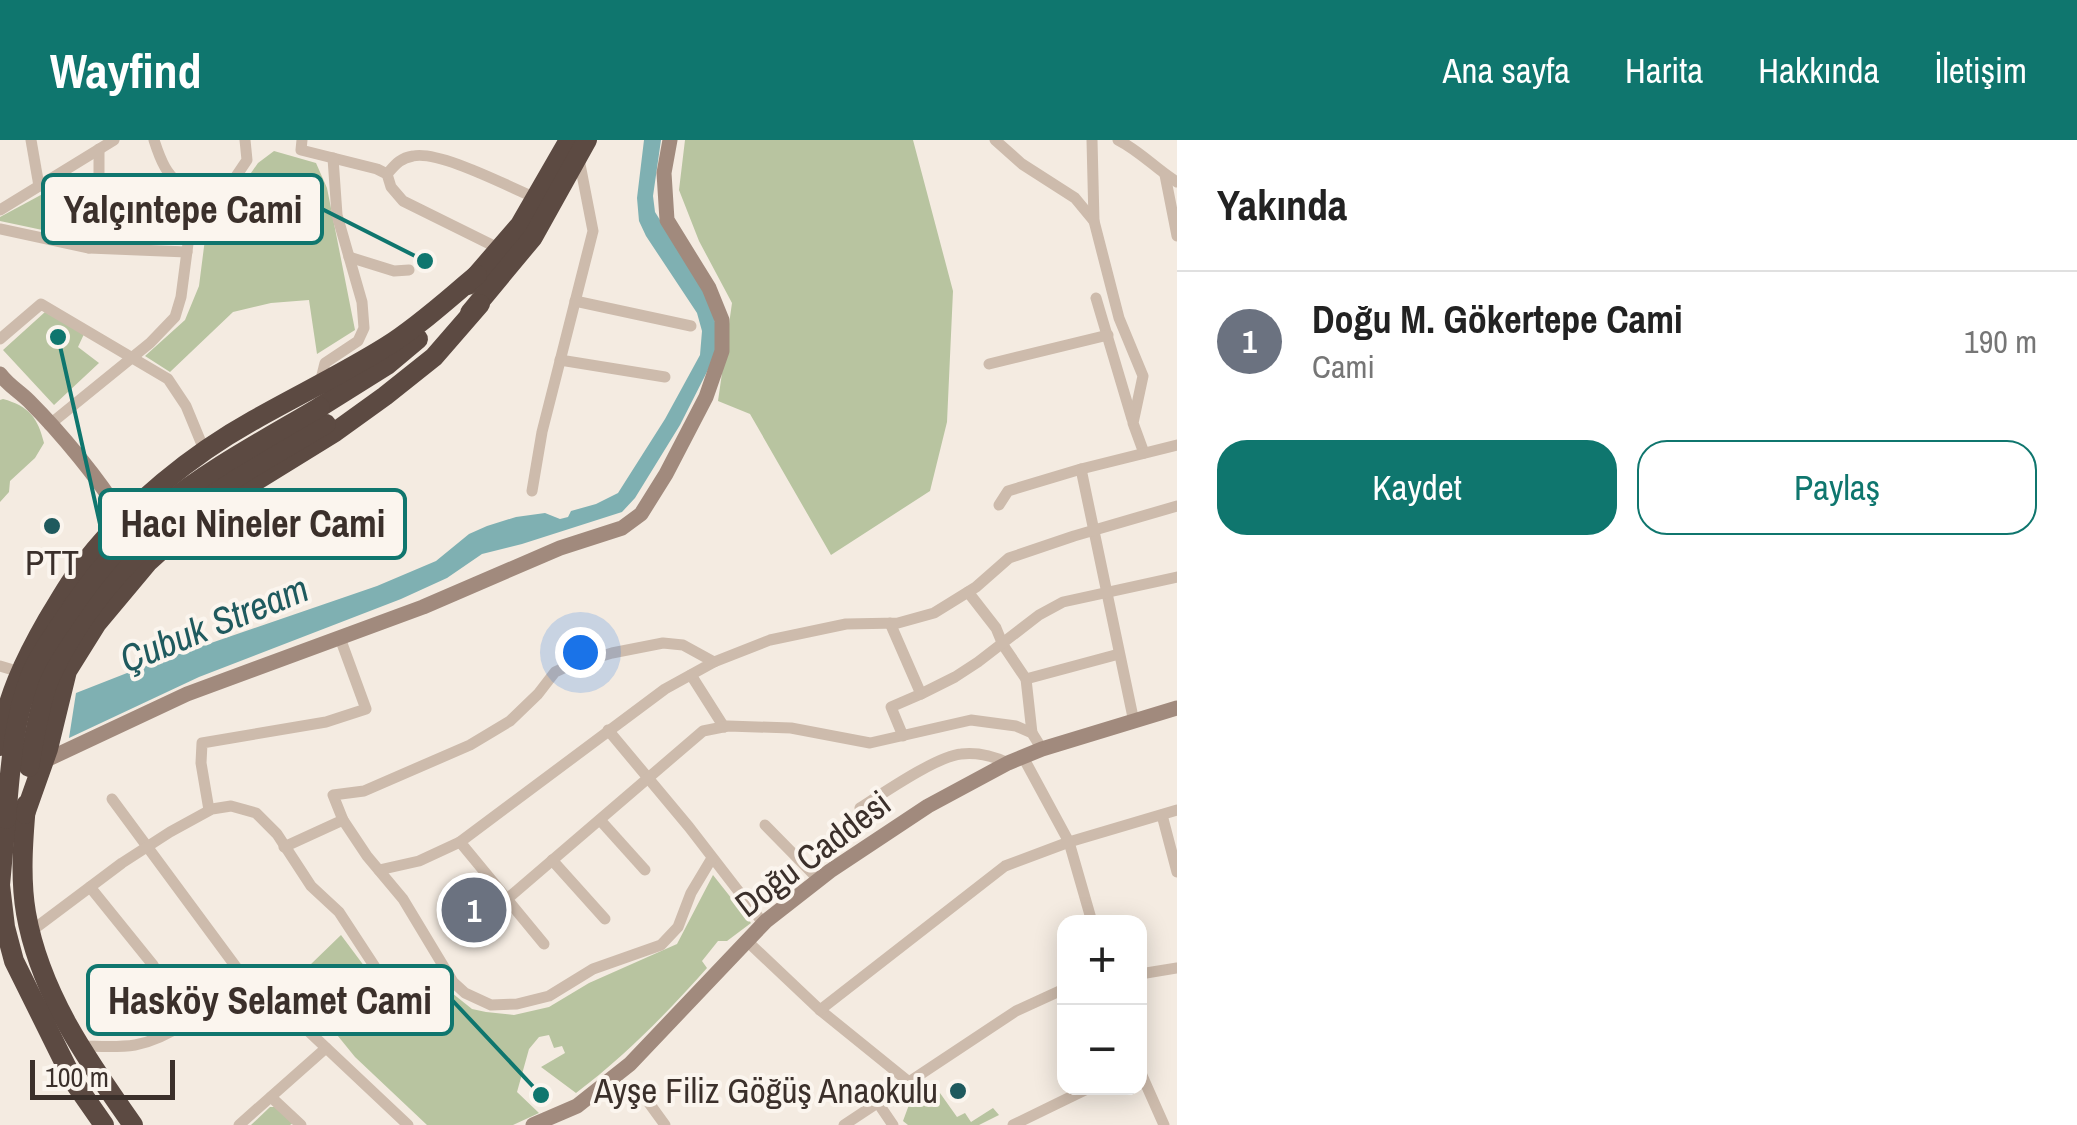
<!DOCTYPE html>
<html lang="tr">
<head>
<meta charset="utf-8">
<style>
	:root { --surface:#fff; --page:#f2f2f2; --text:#222; --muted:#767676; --line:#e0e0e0; --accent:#0f766e }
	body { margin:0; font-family:"Archivo Narrow",sans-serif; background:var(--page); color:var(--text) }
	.controls { position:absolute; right:30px; bottom:30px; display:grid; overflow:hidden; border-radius:20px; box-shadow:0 5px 25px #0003 }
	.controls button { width:90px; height:90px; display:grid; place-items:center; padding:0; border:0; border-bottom:2px solid var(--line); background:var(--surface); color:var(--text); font:50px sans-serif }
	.scale { position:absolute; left:30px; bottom:25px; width:145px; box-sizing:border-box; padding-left:10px; border:5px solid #3b302b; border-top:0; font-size:28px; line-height:35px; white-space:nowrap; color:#3b302b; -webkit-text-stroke:8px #fbf5ee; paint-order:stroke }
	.you { position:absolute; left:580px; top:512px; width:35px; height:35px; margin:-25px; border:8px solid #fff; border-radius:50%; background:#1a73e8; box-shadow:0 0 0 15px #1a73e833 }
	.badge { display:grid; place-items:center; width:65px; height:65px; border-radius:50%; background:var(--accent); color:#fff; font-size:32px; font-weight:700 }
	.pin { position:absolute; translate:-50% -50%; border:5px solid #fff; box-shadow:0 2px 10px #0006 }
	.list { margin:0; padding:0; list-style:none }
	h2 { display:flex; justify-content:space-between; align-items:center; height:130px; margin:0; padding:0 40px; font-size:42px }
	h2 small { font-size:32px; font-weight:400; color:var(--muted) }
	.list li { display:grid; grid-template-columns:65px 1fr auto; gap:30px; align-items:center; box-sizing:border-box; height:140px; padding:0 40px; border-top:2px solid var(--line) }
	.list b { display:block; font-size:38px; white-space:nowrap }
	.list p { margin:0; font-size:32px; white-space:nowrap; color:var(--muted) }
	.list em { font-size:32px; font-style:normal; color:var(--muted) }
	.actions { display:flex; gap:20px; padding:30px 40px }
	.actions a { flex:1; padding:22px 0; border:2px solid var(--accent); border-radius:30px; text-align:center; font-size:35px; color:var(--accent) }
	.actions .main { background:var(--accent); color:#fff }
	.map { position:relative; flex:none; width:1177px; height:985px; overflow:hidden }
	header { display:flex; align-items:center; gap:60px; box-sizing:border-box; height:140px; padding:0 50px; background:var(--accent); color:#fff }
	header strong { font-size:48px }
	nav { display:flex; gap:55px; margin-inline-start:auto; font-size:35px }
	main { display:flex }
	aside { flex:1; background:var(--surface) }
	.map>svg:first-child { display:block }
</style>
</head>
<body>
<header>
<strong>Wayfind</strong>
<nav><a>Ana sayfa</a><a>Harita</a><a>Hakkında</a><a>İletişim</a></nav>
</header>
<main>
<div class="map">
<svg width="1177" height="985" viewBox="0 0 1177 985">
	<rect width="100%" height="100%" fill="#f4ebe1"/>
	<g fill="#b8c4a0">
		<polygon points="685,0 913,0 953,151 947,282 930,351 831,415 750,274 718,261 732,163 699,101 679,50"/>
		<polygon points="274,11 316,23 327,48 355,190 317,214 309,160 271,163 233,172 170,232 145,216 185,180 199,146 205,99 258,23"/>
		<polygon points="76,36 66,95 0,81 0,77"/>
		<polygon points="45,172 84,194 78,207 99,223 54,265 3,210"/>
		<path d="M3 259C29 266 38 278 44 303L35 318 10 341 9 352 0 362V260Z"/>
		<path d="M713 735 751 783 727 801H718L702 821 707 828C667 873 625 916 576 953L541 927 565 913 562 906 554 908 549 895 539 897 529 909 517 952 539 973 513 985H427L355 917 329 885 296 868 279 855 341 795 406 882 447 849 472 869 486 872 514 875 549 867 589 843 677 804Z"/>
		<polygon points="935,946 957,977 965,973 971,982 993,968 999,975 979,985 908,985 903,981 910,962"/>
		<polygon points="270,967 278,967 295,982 290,985 251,985"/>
	</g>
	<polygon fill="#7fb0b2" points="644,0 661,0 653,56 655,72 705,152 714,176 717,195 715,216 680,285 635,358 622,372 522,404 482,414 447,438 401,459 199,537 69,598 76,553 150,524 377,446 436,421 469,394 487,386 516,377 545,373 560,379 568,377 571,371 596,364 618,353 665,279 700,215 702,191 697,173 646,96 639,81 637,58"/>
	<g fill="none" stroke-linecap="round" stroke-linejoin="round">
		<g stroke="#cdbbac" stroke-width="11">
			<polyline points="31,0 39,46"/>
			<path d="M154 0C170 50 181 47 229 49"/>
			<polyline points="302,0 301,10 377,29 387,34 391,47 403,61 500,109"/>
			<polyline points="995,0 1022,24 1075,58 1094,81"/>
			<polyline points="1092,0 1094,81 1119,178 1143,236 1133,283 1144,313"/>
			<path d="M1118 0C1140 11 1156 29 1177 42"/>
			<path d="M387 34C395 25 400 18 413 16 439 10 509 47 536 58"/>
			<polyline points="1165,35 1177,96"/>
			<polyline points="0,70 114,0"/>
			<polyline points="0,89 89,108 187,112"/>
			<polyline points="89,108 99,40 99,9"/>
			<polyline points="349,117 394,131 409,130"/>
			<polyline points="1096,158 1132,279"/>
			<polyline points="575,161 691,186"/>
			<polyline points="0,199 41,164 168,239 186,266 205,312"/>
			<polyline points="560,220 665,237"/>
			<polyline points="989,224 1108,195"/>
			<polyline points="320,243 325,223 358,201 364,188 362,162 337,75 333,18"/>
			<polyline points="49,285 150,203 175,177 181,157 189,96 212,72 247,20 245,0"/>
			<polyline points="1081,329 1177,305"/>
			<polyline points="532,351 542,292 593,91 579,19"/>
			<polyline points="999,365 1008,351 1081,329 1134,582"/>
			<polyline points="968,452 996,488 1003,505 1026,539 1119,514"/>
			<polyline points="890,483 921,554 891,567 903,596"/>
			<polyline points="714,522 770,500 846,484 898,483 934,473 976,447 1009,418 1074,396 1177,366"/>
			<polyline points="0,526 20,532"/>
			<polyline points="691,535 724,587"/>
			<polyline points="1026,539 1032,593"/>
			<polyline points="921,554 955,537 978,522 1039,475 1063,462 1177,437"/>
			<polyline points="608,590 689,687 763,783"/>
			<polyline points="1023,617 1069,702 1092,782"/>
			<polyline points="112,659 242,835"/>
			<path d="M860 668C882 654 937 616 961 614 978 612 993 616 1008 623"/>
			<polyline points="209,670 201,623 202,603 326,582 366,569 340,498"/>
			<polyline points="1162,675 1177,732"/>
			<polyline points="343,680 333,655 364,651 470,605 510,581 538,554 555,532 568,526 612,513 663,503 683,505 714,522 665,549 460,702 544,804"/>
			<polyline points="600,680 645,730"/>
			<polyline points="765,685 819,740"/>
			<polyline points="284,707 343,680 367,716 403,759 453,842 465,853 491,865 517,864 549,856 593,829 661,805 678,787 691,753 712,718"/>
			<polyline points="552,720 605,779"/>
			<polyline points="379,730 419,721 460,702"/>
			<polyline points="90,747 153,825 187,882"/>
			<polyline points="507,759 703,591 728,586 791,588 870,603 971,580 1016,586 1032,593 1042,609"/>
			<polyline points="30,792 122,723 170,692 212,669 231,666 256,673 277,694 311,746 339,772 392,853"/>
			<polyline points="747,801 820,870 909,942"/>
			<polyline points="1140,834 1177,828"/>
			<polyline points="820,870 1005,726 1069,702 1177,670"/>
			<path d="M79 906C97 906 117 908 135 905 178 897 211 862 242 835L304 887 408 985"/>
			<polyline points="1140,931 1164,985"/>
			<polyline points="641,952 665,985"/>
			<polyline points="271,957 301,985"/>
			<polyline points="878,963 893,985"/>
			<polyline points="239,985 326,908"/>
			<polyline points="844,985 1016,871 1064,849"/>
			<polyline points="1013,985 1089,948"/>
		</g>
		<g stroke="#a18a7d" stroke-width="15">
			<path d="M0 234C9 246 19 251 29 261 59 291 102 342 123 379"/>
			<polyline points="44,621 187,554 423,467 560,408 622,388 641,374 666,334 706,257 722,211 722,180 709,148 667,80 664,33 670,0"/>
			<polyline points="533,985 577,966 630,924 766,781 830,731 928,666 1008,623 1042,609 1177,568"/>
		</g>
		<g stroke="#5c4a42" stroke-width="20">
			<polyline points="468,145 520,85 569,0"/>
			<polyline points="470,173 533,97 587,0"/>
			<polyline points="320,267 387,225 418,199"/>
			<path d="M0 606C5 560 25 519 48 479 60 460 71 439 86 421 130 365 191 315 254 280 298 255 344 233 387 206 419 186 448 159 477 135"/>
			<path d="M26 665C23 700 20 738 26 773 40 853 87 920 133 985"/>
			<polyline points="25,674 48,609 67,531 97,483 148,422 180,393 223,361 335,292 385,256 434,217 480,164"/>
			<polyline points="6,679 0,745 5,787 14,821 74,942 104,985"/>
		</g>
		<g stroke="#5c4a42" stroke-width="20">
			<path d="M29 627C34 599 38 572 47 545 56 521 70 499 84 478 150 383 229 341 326 284"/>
			<path d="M6 679C10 632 13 582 30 537 38 516 53 496 65 478 91 439 123 399 160 369 209 329 266 299 320 267"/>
		</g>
	</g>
	<g fill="#1f5a5e" stroke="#fbf5ee" stroke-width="4">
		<circle cx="52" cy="386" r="10"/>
		<circle cx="958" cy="951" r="10"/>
	</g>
	<g text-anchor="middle" stroke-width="8" stroke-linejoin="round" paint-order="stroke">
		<g font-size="35" fill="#3b302b" stroke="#fbf5ee">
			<text x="52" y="435">PTT</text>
			<text x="938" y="963" text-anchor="end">Ayşe Filiz Göğüş Anaokulu</text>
		</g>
		<g font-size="35" fill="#3b302b" stroke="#fbf5ee">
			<text transform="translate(813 714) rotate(-37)" y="12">Doğu Caddesi</text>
		</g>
		<g font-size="38" font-style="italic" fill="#1f5a5e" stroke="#fbf5ee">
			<text transform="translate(214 484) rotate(-22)" y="13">Çubuk Stream</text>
		</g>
	</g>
	<path fill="none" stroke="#0f766e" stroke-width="4" d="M425 121L322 69M58 197L100 384M541 955L452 860"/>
	<g fill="#0f766e" stroke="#fbf5ee" stroke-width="4">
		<circle cx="425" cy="121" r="10"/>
		<circle cx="58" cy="197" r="10"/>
		<circle cx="541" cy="955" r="10"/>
	</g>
	<g fill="#fbf5ee" stroke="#0f766e" stroke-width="4">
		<rect x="43" y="35" width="279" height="68" rx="10"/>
		<rect x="100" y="350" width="305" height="68" rx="10"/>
		<rect x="88" y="826" width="364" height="68" rx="10"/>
	</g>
	<g font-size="38" text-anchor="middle" font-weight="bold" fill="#3b302b">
		<text x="183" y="83">Yalçıntepe Cami</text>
		<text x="253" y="397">Hacı Nineler Cami</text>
		<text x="270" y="874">Hasköy Selamet Cami</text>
	</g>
</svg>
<div class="controls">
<button>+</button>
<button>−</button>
</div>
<div class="scale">100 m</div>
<div class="you"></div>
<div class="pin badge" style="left:474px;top:770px;background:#6b7280">1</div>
</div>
<aside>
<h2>Yakında<small></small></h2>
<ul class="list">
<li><span class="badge" style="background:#6b7280">1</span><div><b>Doğu M. Gökertepe Cami</b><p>Cami</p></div><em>190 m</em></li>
</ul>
<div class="actions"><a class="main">Kaydet</a><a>Paylaş</a></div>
</aside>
</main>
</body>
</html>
